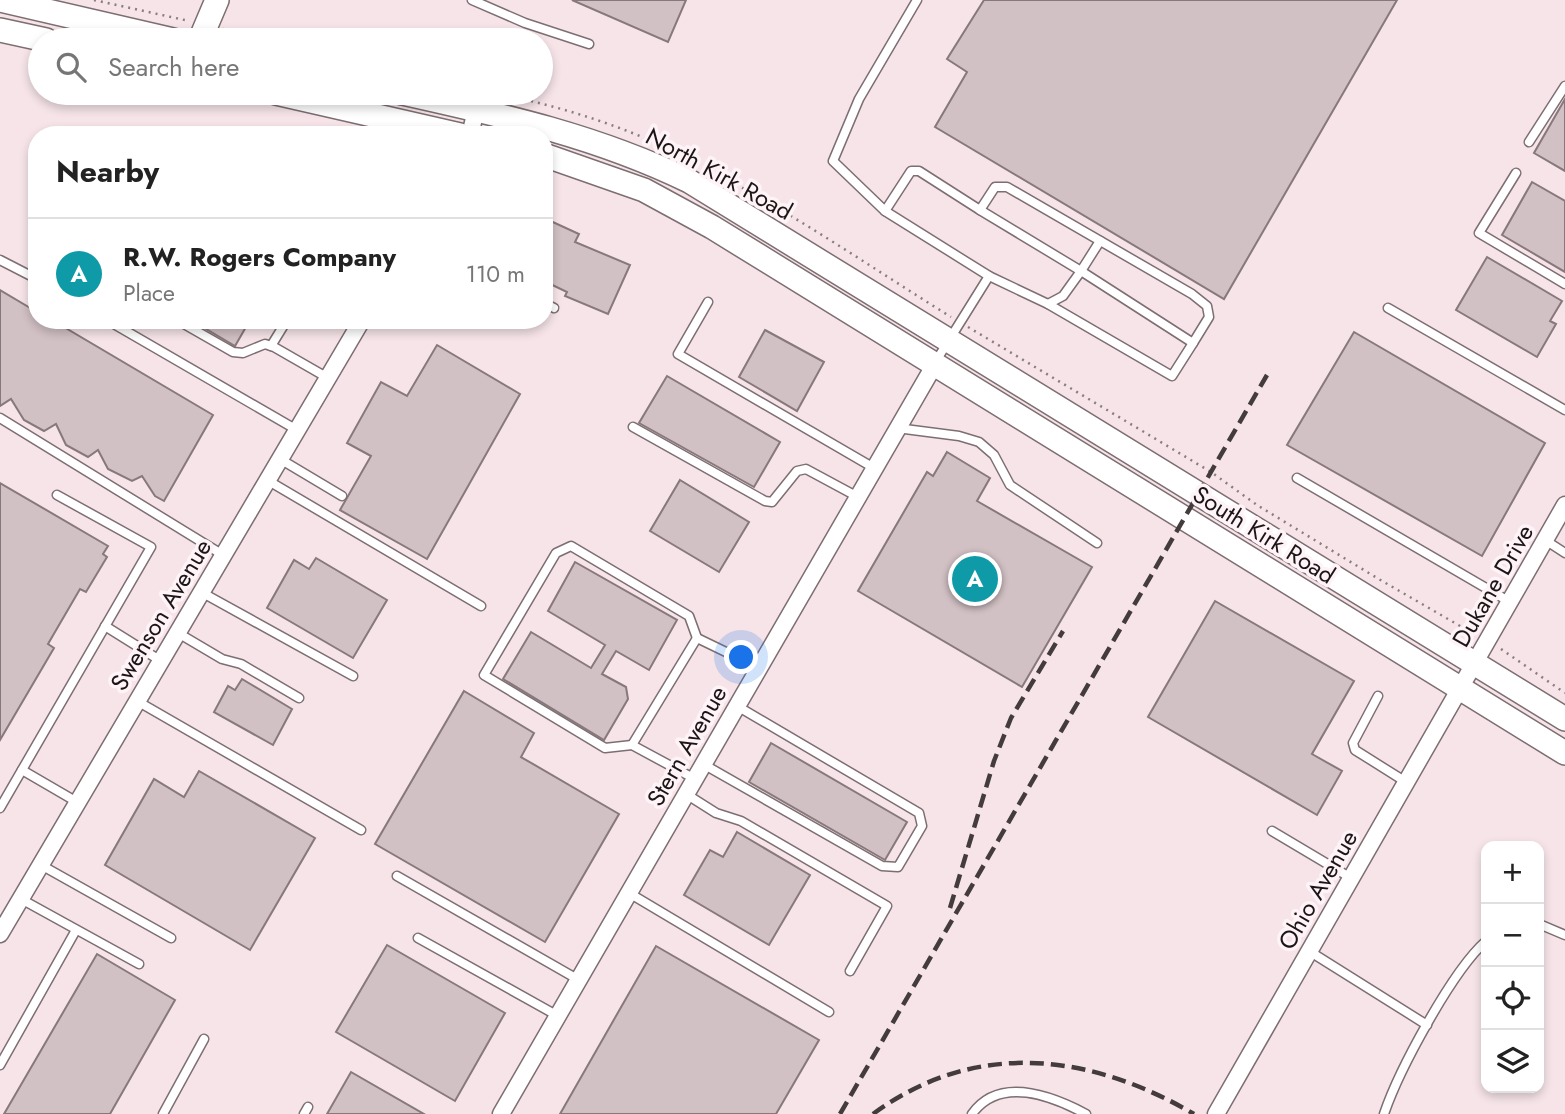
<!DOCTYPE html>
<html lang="en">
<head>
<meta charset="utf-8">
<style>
	:root { --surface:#fff; --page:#f2f2f2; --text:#222; --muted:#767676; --line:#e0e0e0; --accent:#111827 }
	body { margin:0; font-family:Jost,sans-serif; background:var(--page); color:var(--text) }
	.controls { position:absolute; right:21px; bottom:21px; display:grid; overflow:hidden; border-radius:14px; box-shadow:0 4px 10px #0003 }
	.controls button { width:63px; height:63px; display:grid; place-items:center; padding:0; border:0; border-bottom:2px solid var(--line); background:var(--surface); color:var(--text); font:35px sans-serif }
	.you { position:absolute; left:742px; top:658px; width:24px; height:24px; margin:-18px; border:5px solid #fff; border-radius:50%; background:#1a73e8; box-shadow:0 0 0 10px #1a73e833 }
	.badge { display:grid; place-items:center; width:46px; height:46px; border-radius:50%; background:var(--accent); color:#fff; font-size:23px; font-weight:700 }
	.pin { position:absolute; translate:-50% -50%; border:4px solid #fff; box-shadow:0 2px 7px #0006 }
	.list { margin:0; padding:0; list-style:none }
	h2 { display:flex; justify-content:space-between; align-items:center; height:91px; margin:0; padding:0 28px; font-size:30px }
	h2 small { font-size:23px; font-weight:400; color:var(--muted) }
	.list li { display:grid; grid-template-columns:46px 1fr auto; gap:21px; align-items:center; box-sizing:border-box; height:112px; padding:0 28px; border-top:2px solid var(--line) }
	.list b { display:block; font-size:26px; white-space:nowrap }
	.list p { margin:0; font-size:23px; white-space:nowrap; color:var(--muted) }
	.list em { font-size:23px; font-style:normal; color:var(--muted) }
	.icon { flex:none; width:38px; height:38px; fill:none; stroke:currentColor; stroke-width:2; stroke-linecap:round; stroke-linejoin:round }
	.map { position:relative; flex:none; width:1565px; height:1114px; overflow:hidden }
	.search { position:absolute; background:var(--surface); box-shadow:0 4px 10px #0003; left:28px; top:28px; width:525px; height:77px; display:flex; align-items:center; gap:18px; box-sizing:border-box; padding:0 24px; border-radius:38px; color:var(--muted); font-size:26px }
	.panel { position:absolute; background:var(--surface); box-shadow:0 4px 10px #0003; left:28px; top:126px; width:525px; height:203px; border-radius:28px }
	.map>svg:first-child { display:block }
</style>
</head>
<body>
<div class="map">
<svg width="1565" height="1114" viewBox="0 0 1565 1114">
	<rect width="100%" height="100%" fill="#f6e4e8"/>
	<g fill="#d1c0c4" stroke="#87787b" stroke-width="2">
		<polygon points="572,0 686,0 668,42"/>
		<polygon points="984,0 1397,0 1224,299 935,127 967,72 947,59"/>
		<polygon points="1565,99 1565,171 1534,153"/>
		<polygon points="1532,182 1565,201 1565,272 1502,235"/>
		<polygon points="544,218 579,234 575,242 630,265 608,314 565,296 567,292 544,281"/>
		<polygon points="1487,257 1562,301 1550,321 1556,324 1537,357 1456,310"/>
		<polygon points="0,290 37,312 37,320 52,320 213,415 164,501 155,496 142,476 132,481 108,469 98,450 88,457 66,445 56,424 44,431 24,420 11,399 0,406"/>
		<polygon points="191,320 250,320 235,346"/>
		<polygon points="765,330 824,362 797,411 739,377"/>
		<polygon points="1354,332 1545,443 1482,556 1287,445"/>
		<polygon points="437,345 520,394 427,559 340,510 371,456 347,443 381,382 407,396"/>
		<polygon points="667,376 780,442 754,487 639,423"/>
		<polygon points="947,452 990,478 977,501 1092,567 1022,687 858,591 927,472 933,476"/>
		<polygon points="680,480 749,522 719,572 650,531"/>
		<polygon points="0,483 108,546 103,554 107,557 86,592 80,589 48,644 54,648 0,740"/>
		<polygon points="316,558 387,600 353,658 267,608 294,560 309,569"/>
		<polygon points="575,562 677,620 649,670 616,651 602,674 626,687 628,699 604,740 503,679 531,632 591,668 605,645 548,611"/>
		<polygon points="1215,601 1354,681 1312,754 1342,771 1317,815 1148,717"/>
		<polygon points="242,679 292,709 273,745 214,712 228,686 235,690"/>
		<polygon points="464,691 534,733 521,757 619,814 545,942 375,844"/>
		<polygon points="771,743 907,822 885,860 749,782"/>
		<polygon points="199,771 315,838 250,950 105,865 154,779 184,797"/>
		<polygon points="737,832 810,875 769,945 684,895 710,850 723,857"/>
		<polygon points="387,945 505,1013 455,1101 336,1032"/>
		<polygon points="656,946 819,1040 776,1114 560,1114"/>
		<polygon points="97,954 175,1000 110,1114 4,1114"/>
		<polygon points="351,1072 424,1114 327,1114"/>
	</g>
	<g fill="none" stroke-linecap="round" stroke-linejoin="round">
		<g stroke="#7d6e71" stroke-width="11">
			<g id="lane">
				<polyline points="472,0 525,23 589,44"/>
				<polyline points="917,0 859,99 833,161 885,211 989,276 936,361"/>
				<polyline points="1529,142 1565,86"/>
				<polyline points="1516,173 1479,233 1565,284"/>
				<polyline points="980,210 1081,271 1100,241"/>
				<polyline points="885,211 911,171 919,171 980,210 995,187 1007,187 1192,294 1207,306 1209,317 1193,343 1081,271 1063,296 1048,304 989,276"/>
				<polyline points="0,260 37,279"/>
				<polyline points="708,302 678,354 874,468"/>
				<polyline points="544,303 554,308"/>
				<polyline points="1048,304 1172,376 1193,343"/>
				<polyline points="1388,308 1565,410"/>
				<polyline points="107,320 297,430"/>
				<polyline points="177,320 233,352 243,353 265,344 274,347 328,378"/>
				<polyline points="271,346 287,320"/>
				<polyline points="0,418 223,555"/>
				<polyline points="633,427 765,501 772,502 797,471 806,469 858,497"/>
				<polyline points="897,428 959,436 979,442 994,455 1010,485 1097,543"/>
				<polyline points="280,459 342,496"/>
				<polyline points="1297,478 1510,602"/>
				<polyline points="267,480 481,606"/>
				<polyline points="1545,540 1565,553"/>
				<polyline points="201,592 353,676"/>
				<polyline points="105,626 161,661"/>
				<polyline points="178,633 222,659 241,664 299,698"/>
				<polyline points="1378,696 1353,743 1355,750 1406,782"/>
				<polyline points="137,701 361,830"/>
				<polyline points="632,745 605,748 484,675 556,553 571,546 689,616 697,638"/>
				<polyline points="703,764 882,866 898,867 922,826 919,813 737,706"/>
				<polyline points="22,770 77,802"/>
				<polyline points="695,779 632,745 697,638 759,668"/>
				<polyline points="686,794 716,813 741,821 887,906 850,971"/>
				<polyline points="0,808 151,547 57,495"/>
				<polyline points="1272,831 1351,878"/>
				<polyline points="41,865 171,938"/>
				<polyline points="397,876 579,980"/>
				<polyline points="629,893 829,1012"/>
				<polyline points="21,899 139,964"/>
				<polyline points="1539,924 1565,935"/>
				<polyline points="418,938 558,1016"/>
				<polyline points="1309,951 1427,1025"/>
				<polyline points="0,1065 76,930"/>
				<polyline points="163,1114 204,1039"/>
				<polyline points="304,1114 308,1107"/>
				<path d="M972 1114C1000 1075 1052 1096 1086 1114"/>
				<path d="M1384 1114C1399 1070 1452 971 1486 941"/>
			</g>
		</g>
		<g stroke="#7d6e71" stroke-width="19">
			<g id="street">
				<polyline points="470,135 476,110"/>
				<polyline points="0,934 362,320"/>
				<polyline points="501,1114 935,364"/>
				<polyline points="1216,1114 1565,505"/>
			</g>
		</g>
		<g stroke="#7d6e71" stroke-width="26">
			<g id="secondary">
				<polyline points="0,0 173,40"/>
				<polyline points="0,30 46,40"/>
				<polyline points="200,40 217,0"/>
				<polyline points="276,93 460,135"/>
				<path d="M402 93C501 115 597 136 689 181L1565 719"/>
				<polyline points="544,155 644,190 712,227 1565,753"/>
			</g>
		</g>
		<g stroke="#897d7f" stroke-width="2.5" stroke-dasharray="2 5" stroke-linecap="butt">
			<polyline points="94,0 189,21"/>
			<polyline points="223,29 267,40"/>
			<path d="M497 93C561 107 622 125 681 155"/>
			<path d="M705 168C790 211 869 266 951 317"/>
			<polyline points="968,327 1211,472 1257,505 1377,578 1474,634"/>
			<polyline points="1501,649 1565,693"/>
		</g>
		<use href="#lane" stroke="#fff" stroke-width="8"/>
		<use href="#street" stroke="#fff" stroke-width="16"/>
		<use href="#secondary" stroke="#fff" stroke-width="23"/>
		<g stroke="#433b3c" stroke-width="4.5" stroke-dasharray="14 7" stroke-linecap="butt">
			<polyline points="950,908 994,761 1011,718 1063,631"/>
			<polyline points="840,1114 1267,375"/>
			<path d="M873 1114C975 1039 1090 1053 1194 1114"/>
		</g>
	</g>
	<g text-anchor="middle" stroke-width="7" stroke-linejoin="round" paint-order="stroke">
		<g font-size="24" fill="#1b1516" stroke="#fef3f6">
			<text transform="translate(719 174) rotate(29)" y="8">North Kirk Road</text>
			<text transform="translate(1264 535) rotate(32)" y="8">South Kirk Road</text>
			<text transform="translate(1493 586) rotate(-60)" y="8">Dukane Drive</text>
			<text transform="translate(161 615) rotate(-59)" y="8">Swenson Avenue</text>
			<text transform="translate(687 746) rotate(-60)" y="8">Stern Avenue</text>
			<text transform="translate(1318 890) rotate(-60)" y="8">Ohio Avenue</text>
		</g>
	</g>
</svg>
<div class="controls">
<button>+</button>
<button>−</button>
<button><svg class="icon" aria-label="locate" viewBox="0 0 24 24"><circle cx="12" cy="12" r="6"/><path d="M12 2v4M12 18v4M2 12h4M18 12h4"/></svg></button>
<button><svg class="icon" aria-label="layers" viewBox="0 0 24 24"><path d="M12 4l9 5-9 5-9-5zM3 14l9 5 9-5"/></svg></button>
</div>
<div class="you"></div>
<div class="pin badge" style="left:975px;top:579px;background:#0f9aa8">A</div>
<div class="search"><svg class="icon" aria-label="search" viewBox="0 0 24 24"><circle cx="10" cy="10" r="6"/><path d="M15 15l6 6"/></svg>Search here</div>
<section class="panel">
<h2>Nearby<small></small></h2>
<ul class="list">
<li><span class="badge" style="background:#0f9aa8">A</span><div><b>R.W. Rogers Company</b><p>Place</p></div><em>110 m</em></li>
</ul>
</section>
</div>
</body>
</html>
